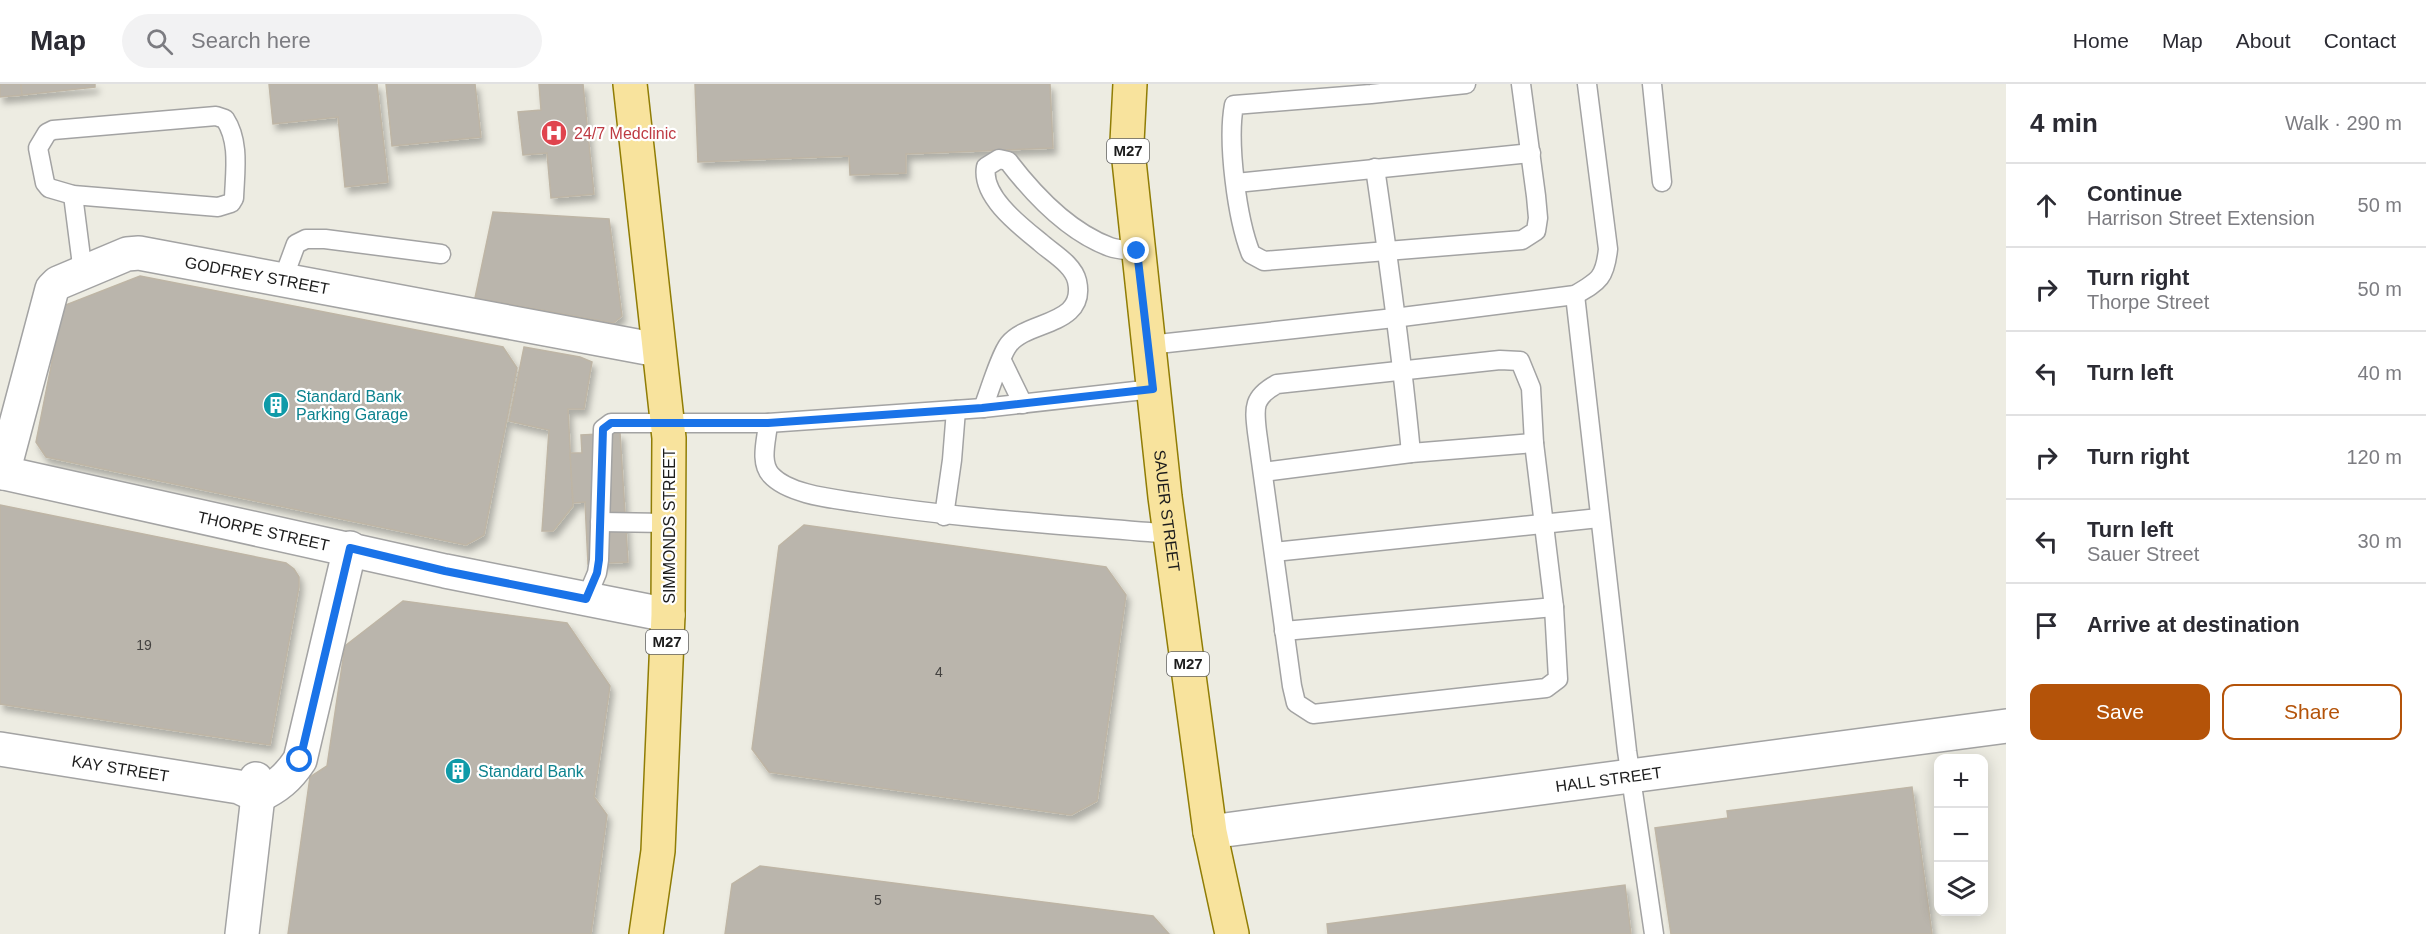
<!DOCTYPE html>
<html lang="en">
<head>
<meta charset="utf-8">
<style>
	:root { --surface:#fff; --page:#f2f2f3; --text:#2b2b33; --muted:#7c7c81; --line:#e1e1e2; --accent:#b45309 }
	body { margin:0; font-family:Helvetica,sans-serif; background:var(--page); color:var(--text) }
	.controls { position:absolute; right:18px; bottom:18px; display:grid; overflow:hidden; border-radius:12px; box-shadow:0 3px 15px #0003 }
	.controls button { width:54px; height:54px; display:grid; place-items:center; padding:0; border:0; border-bottom:2px solid var(--line); background:var(--surface); color:var(--text); font:30px sans-serif }
	.stop { position:absolute; width:18px; height:18px; margin:-14px; border:4px solid #1a73e8; border-radius:50%; background:#fff }
	.stop.end { background:#1a73e8; border-color:#fff; box-shadow:0 2px 6px #0008 }
	.list { margin:0; padding:0; list-style:none }
	h2 { display:flex; justify-content:space-between; align-items:center; height:78px; margin:0; padding:0 24px; font-size:26px }
	h2 small { font-size:20px; font-weight:400; color:var(--muted) }
	.list li { display:grid; grid-template-columns:39px 1fr auto; gap:18px; align-items:center; box-sizing:border-box; height:84px; padding:0 24px; border-top:2px solid var(--line) }
	.list b { display:block; font-size:22px; white-space:nowrap }
	.list p { margin:0; font-size:20px; white-space:nowrap; color:var(--muted) }
	.list em { font-size:20px; font-style:normal; color:var(--muted) }
	.actions { display:flex; gap:12px; padding:18px 24px }
	.actions a { flex:1; padding:14px 0; border:2px solid var(--accent); border-radius:12px; text-align:center; font-size:21px; color:var(--accent) }
	.actions .main { background:var(--accent); color:#fff }
	.icon { flex:none; width:33px; height:33px; fill:none; stroke:currentColor; stroke-width:2; stroke-linecap:round; stroke-linejoin:round }
	.map { position:relative; flex:none; width:2006px; height:850px; overflow:hidden }
	header { display:flex; align-items:center; gap:36px; box-sizing:border-box; height:84px; padding:0 30px; background:var(--surface); border-bottom:2px solid var(--line) }
	header strong { font-size:28px }
	nav { display:flex; gap:33px; margin-inline-start:auto; font-size:21px }
	.search { width:420px; height:54px; background:var(--page); display:flex; align-items:center; gap:15px; box-sizing:border-box; padding:0 21px; border-radius:33px; color:var(--muted); font-size:22px }
	main { display:flex }
	aside { flex:1; background:var(--surface) }
	.map>svg:first-child { display:block }
</style>
</head>
<body>
<header>
<strong>Map</strong>
<div class="search"><svg class="icon" aria-label="search" viewBox="0 0 24 24"><circle cx="10" cy="10" r="6"/><path d="M15 15l6 6"/></svg>Search here</div>
<nav><a>Home</a><a>Map</a><a>About</a><a>Contact</a></nav>
</header>
<main>
<div class="map">
<svg width="2006" height="850" viewBox="0 0 2006 850">
	<defs>
		<filter id="shadow"><feDropShadow dx="3.5" dy="6" stdDeviation="3" flood-color="#0004"/></filter>
	</defs>
	<rect width="100%" height="100%" fill="#edece2"/>
	<g fill="#bab5ac" stroke="#beb5a5" stroke-width="1.5" filter="url(#shadow)">
		<polygon points="0,0 21,0 22,11 0,13"/>
		<polygon points="21,0 95,0 95,3 22,11"/>
		<polygon points="269,0 377,0 388,98 345,103 338,33 273,40"/>
		<polygon points="386,0 475,0 481,53 392,62"/>
		<polygon points="539,0 583,0 594,110 551,114 547,69 523,71 518,28 541,26"/>
		<polygon points="695,0 1050,0 1053,64 906,70 906,89 850,91 849,72 698,78"/>
		<polygon points="493,128 609,135 622,232 613,239 475,214"/>
		<polygon points="140,192 503,263 517,284 484,451 466,461 46,373 36,358 63,222"/>
		<polygon points="524,263 580,273 592,278 584,325 568,325 573,422 553,447 542,447 549,346 509,337"/>
		<polygon points="620,349 628,478 588,480 585,418 573,419 570,369 582,369 581,351"/>
		<polygon points="0,421 286,479 294,485 299,493 299,503 270,661 0,620"/>
		<polygon points="804,441 1106,483 1126,511 1097,717 1071,731 769,688 752,665 779,462"/>
		<polygon points="403,517 567,539 610,602 594,713 607,731 591,850 288,850 310,693 327,682 345,562"/>
		<polygon points="1912,703 1932,850 1671,850 1655,744 1728,734 1727,727"/>
		<polygon points="760,782 1153,832 1169,850 725,850 732,800"/>
		<polygon points="1625,801 1631,850 1328,850 1327,840"/>
	</g>
	<g fill="none" stroke-linecap="round" stroke-linejoin="round">
		<g stroke="#a3a3a3" stroke-width="21">
			<g id="service">
				<path d="M1466 0 1371 10 1234 21C1227 58 1237 135 1251 170L1264 177 1522 156 1536 147 1538 134 1536 112 1521 0"/>
				<polyline points="1652,0 1662,98"/>
				<path d="M216 32 225 35C240 58 235 87 234 114L231 119 218 123 73 111 49 104 45 99 38 64 47 49 53 46Z"/>
				<path d="M1375 84C1389 179 1402 274 1411 369"/>
				<polyline points="1236,99 1531,69"/>
				<polyline points="73,111 83,189"/>
				<polyline points="283,195 296,160 306,155 325,155 441,170"/>
				<polyline points="1575,211 1627,667 1654,850"/>
				<path d="M1149 261 1394 234 1575 211C1599 197 1605 194 1608 165L1587 0"/>
				<path d="M1500 276 1520 277 1531 304 1534 359 1554 523 1558 595 1546 604 1313 630 1296 619 1292 602 1257 348C1254 323 1253 313 1277 300Z"/>
				<polyline points="1002,277 1023,320"/>
				<path d="M983 324C989 309 1000 271 1009 260 1028 236 1087 242 1077 197 1073 180 1052 169 1040 158 1019 141 981 112 986 83L999 75 1008 77C1034 111 1069 148 1110 163 1118 166 1129 166 1137 167"/>
				<path d="M768 339C767 355 759 378 771 391 789 411 836 415 861 419 964 435 1067 441 1170 450"/>
				<polyline points="1263,388 1411,369 1534,359"/>
				<polyline points="944,432 952,376 956,326"/>
				<polyline points="600,438 668,439"/>
				<polyline points="1274,468 1599,434"/>
				<polyline points="586,515 597,489 599,476 603,345 611,339 768,339 983,324 1153,305"/>
				<polyline points="1284,547 1554,523"/>
			</g>
		</g>
		<g stroke="#a3a3a3" stroke-width="36">
			<g id="minor">
				<path id="s1" d="M0 388 445 487 668 531"/>
				<path id="s2" d="M3 389 52 205 58 199 127 170 139 169 658 266"/>
				<path id="s3" d="M0 665 239 703 258 712"/>
				<path d="M258 712C277 703 288 694 300 676L350 464"/>
				<path id="s4" d="M1210 748 2006 642"/>
				<polyline points="242,850 258,712 256,695"/>
			</g>
		</g>
		<g stroke="#907d05" stroke-width="36">
			<g id="primary">
				<polyline points="630,0 669,354 668,531 658,767 646,850"/>
				<path id="s5" d="M1130 0 1127 58 1165 413 1210 748 1232 850"/>
			</g>
		</g>
		<use href="#service" stroke="#fff" stroke-width="18"/>
		<use href="#minor" stroke="#fff" stroke-width="33"/>
		<use href="#primary" stroke="#f8e39d" stroke-width="33"/>
	</g>
	<g fill="none" stroke-linecap="round" stroke-linejoin="round">
		<polyline stroke="#1a73e8" stroke-width="8" points="300,676 350,464 445,487 586,515 597,489 599,476 603,345 611,339 768,339 982,324 1153,305 1137,167"/>
	</g>
	<defs>
		<g id="hospital-disc" transform="scale(1.35)"><circle r="9.5" fill="#e0444e" stroke="#fff"/><path d="M-5-5h3v3.5h4V-5h3V5h-3V1.5h-4V5h-3Z" fill="#fff"/></g>
		<g id="building-disc" transform="scale(1.35)"><circle r="9.5" fill="#0f9aa8" stroke="#fff"/><path d="M-4-6H4V6H1V3H-1V6H-4ZM-2.5-4.3h1.7v1.8h-1.7ZM.8-4.3h1.7v1.8H.8ZM-2.5-1h1.7V.8h-1.7ZM.8-1h1.7V.8H.8Z" fill="#fff"/></g>
	</defs>
	<g fill-rule="evenodd">
		<use href="#hospital-disc" x="554" y="49"/>
		<use href="#building-disc" x="276" y="321"/>
		<use href="#building-disc" x="458" y="687"/>
	</g>
	<g text-anchor="middle" stroke-width="4.5" stroke-linejoin="round" paint-order="stroke">
		<g font-size="14" fill="#444240">
			<text x="144" y="566">19</text>
			<text x="939" y="593">4</text>
			<text x="878" y="821">5</text>
		</g>
		<g fill="#fff" stroke="#606060" stroke-width="1.5">
			<rect x="1107" y="55" width="42" height="24" rx="4.5"/>
			<rect x="646" y="546" width="42" height="24" rx="4.5"/>
			<rect x="1167" y="568" width="42" height="24" rx="4.5"/>
		</g>
		<g font-size="15" font-weight="bold" fill="#1c1c1c">
			<text x="1128" y="72">M27</text>
			<text x="667" y="563">M27</text>
			<text x="1188" y="585">M27</text>
		</g>
		<g font-size="16" fill="#be3a42" stroke="#fff" text-anchor="start">
			<text x="574" y="55">24/7 Medclinic</text>
		</g>
		<g font-size="16" fill="#1c1c1c" stroke="#fff">
			<text dy="6" stroke="none"><textPath href="#s2" startOffset="406">GODFREY STREET</textPath></text>
			<text dy="6" stroke="none"><textPath href="#s5" startOffset="429">SAUER STREET</textPath></text>
			<text transform="translate(669 442) rotate(-90)" y="6">SIMMONDS STREET</text>
			<text dy="6" stroke="none"><textPath href="#s1" startOffset="270">THORPE STREET</textPath></text>
			<text dy="6" stroke="none"><textPath href="#s3" startOffset="122">KAY STREET</textPath></text>
			<text dy="6" stroke="none"><textPath href="#s4" startOffset="402">HALL STREET</textPath></text>
		</g>
		<g font-size="16" fill="#0d838f" stroke="#fff" text-anchor="start">
			<text x="296" y="318">Standard Bank<tspan x="296" dy="18">Parking Garage</tspan></text>
			<text x="478" y="693">Standard Bank</text>
		</g>
	</g>
</svg>
<div class="controls">
<button>+</button>
<button>−</button>
<button><svg class="icon" aria-label="layers" viewBox="0 0 24 24"><path d="M12 4l9 5-9 5-9-5zM3 14l9 5 9-5"/></svg></button>
</div>
<div class="stop" style="left:300px;top:676px"></div>
<div class="stop end" style="left:1137px;top:167px"></div>
</div>
<aside>
<h2>4 min<small>Walk · 290 m</small></h2>
<ul class="list">
<li><svg class="icon" aria-label="ahead" viewBox="0 0 24 24"><path d="M12 20V5M6 11l6-6 6 6"/></svg><div><b>Continue</b><p>Harrison Street Extension</p></div><em>50 m</em></li>
<li><svg class="icon" aria-label="right" viewBox="0 0 24 24"><path d="M7 20v-9h11M14 6l5 5-5 5"/></svg><div><b>Turn right</b><p>Thorpe Street</p></div><em>50 m</em></li>
<li><svg class="icon" aria-label="left" viewBox="0 0 24 24"><path d="M17 20v-9H6M10 6l-5 5 5 5"/></svg><div><b>Turn left</b></div><em>40 m</em></li>
<li><svg class="icon" aria-label="right" viewBox="0 0 24 24"><path d="M7 20v-9h11M14 6l5 5-5 5"/></svg><div><b>Turn right</b></div><em>120 m</em></li>
<li><svg class="icon" aria-label="left" viewBox="0 0 24 24"><path d="M17 20v-9H6M10 6l-5 5 5 5"/></svg><div><b>Turn left</b><p>Sauer Street</p></div><em>30 m</em></li>
<li><svg class="icon" aria-label="arrive" viewBox="0 0 24 24"><path d="M6 21V4h12l-3 4 3 4H6"/></svg><div><b>Arrive at destination</b></div></li>
</ul>
<div class="actions"><a class="main">Save</a><a>Share</a></div>
</aside>
</main>
</body>
</html>
